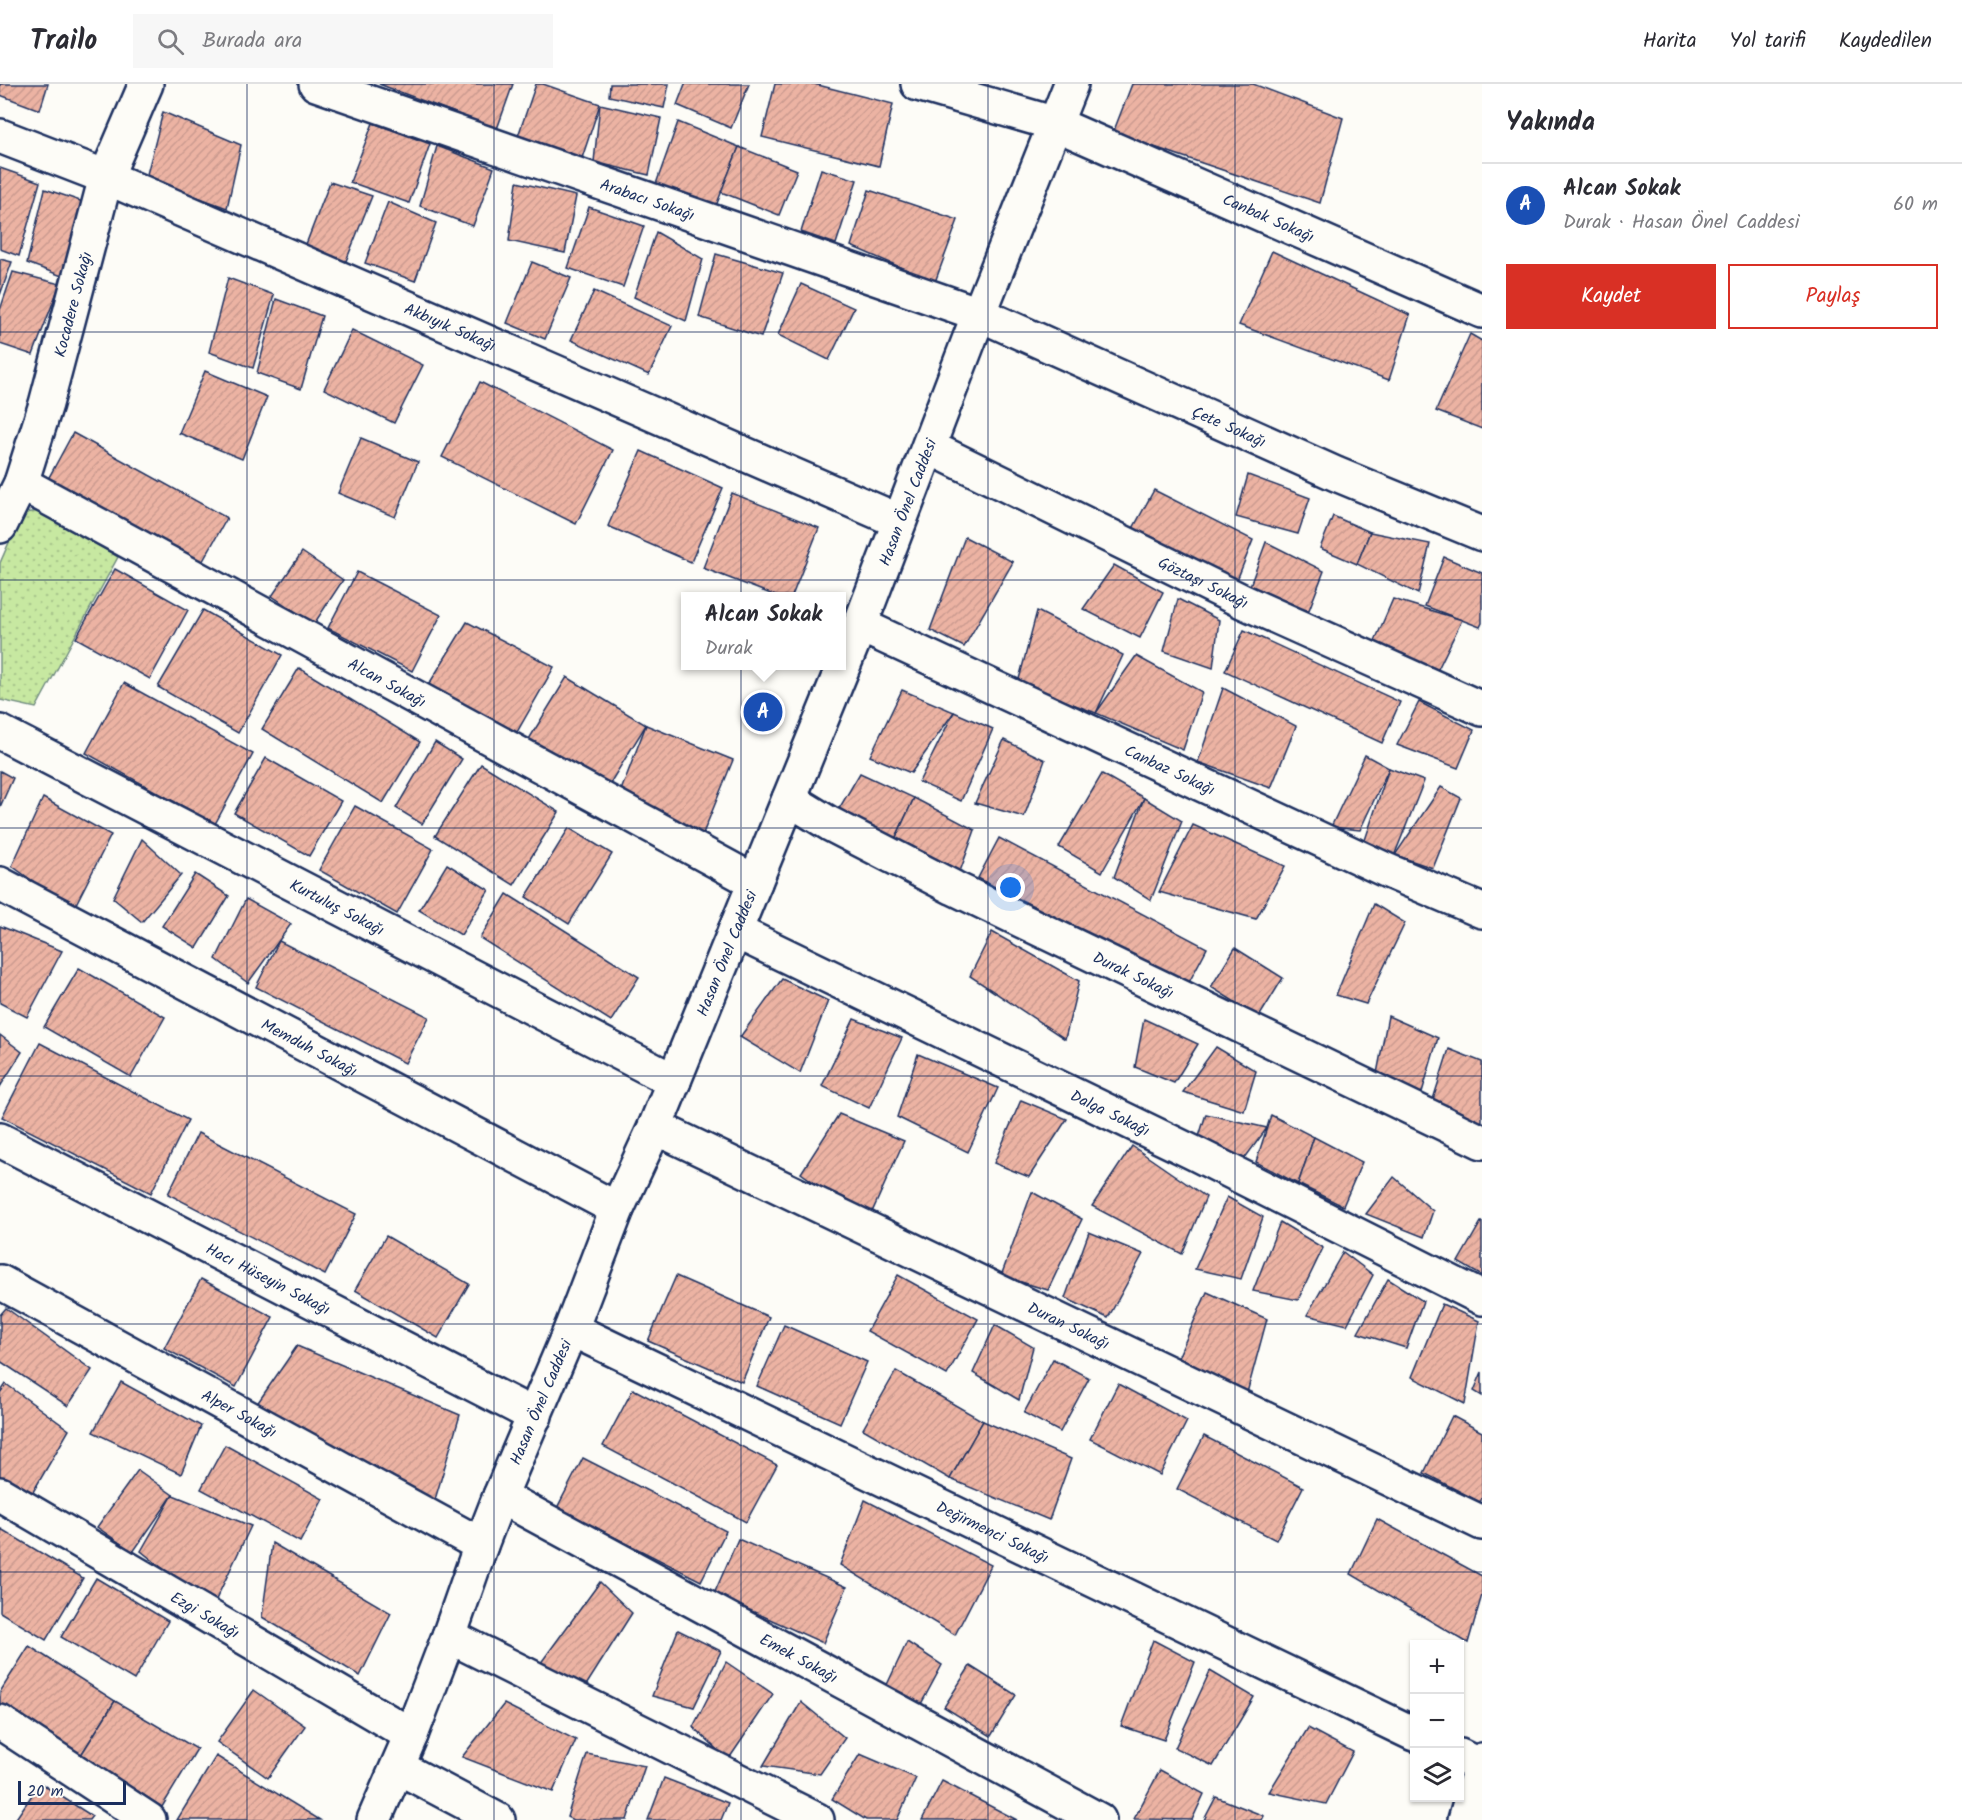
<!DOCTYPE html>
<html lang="tr">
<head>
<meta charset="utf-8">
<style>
	:root { --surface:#fff; --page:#f7f7f7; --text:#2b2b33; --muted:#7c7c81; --line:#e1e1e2; --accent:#d93025 }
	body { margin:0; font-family:Kalam,sans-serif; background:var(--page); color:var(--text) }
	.controls { position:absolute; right:18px; bottom:18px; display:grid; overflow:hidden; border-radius:0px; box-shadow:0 2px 4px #0004 }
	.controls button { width:54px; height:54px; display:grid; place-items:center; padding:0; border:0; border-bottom:2px solid var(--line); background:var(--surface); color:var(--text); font:30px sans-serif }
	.scale { position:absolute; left:18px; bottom:15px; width:108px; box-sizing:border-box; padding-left:6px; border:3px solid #1b2f5e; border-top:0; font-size:16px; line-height:21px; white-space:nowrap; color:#1b2f5e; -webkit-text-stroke:4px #fdfcf7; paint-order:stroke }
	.you { position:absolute; left:1011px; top:804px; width:21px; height:21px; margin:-15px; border:4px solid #fff; border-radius:50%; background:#1a73e8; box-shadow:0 0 0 9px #1a73e833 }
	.badge { display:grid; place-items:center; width:39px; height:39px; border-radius:50%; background:var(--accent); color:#fff; font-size:20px; font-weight:700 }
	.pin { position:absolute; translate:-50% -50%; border:3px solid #fff; box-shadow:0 2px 6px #0006 }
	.popup { position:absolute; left:681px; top:508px; width:165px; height:78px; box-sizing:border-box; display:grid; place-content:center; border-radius:0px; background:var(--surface); filter:drop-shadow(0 2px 4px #0005); font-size:20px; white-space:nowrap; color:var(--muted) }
	.popup b { font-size:22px; color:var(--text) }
	.popup::after { content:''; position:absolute; left:50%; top:100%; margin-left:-12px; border:12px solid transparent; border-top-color:var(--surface) }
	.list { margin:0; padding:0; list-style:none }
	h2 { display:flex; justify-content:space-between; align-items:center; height:78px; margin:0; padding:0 24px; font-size:26px }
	h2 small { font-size:20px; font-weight:400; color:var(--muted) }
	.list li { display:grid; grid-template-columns:39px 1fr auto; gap:18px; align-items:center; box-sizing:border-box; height:84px; padding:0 24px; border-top:2px solid var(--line) }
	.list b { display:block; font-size:22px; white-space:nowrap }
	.list p { margin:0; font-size:20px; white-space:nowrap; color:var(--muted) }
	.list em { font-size:20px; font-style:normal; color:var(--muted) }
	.actions { display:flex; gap:12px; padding:18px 24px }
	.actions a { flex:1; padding:14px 0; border:2px solid var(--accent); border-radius:0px; text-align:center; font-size:21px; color:var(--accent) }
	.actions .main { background:var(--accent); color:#fff }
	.icon { flex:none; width:33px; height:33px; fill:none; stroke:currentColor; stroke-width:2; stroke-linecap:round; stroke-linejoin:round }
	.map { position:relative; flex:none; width:1482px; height:1736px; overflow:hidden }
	header { display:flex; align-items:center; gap:36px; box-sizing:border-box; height:84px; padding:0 30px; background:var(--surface); border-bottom:2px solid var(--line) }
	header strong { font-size:28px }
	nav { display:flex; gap:33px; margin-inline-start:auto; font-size:21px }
	.search { width:420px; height:54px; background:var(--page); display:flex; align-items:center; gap:15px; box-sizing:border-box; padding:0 21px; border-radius:0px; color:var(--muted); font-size:22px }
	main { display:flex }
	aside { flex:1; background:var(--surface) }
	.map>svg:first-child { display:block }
</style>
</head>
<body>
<header>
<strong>Trailo</strong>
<div class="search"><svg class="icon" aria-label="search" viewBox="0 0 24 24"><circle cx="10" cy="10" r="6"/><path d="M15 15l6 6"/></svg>Burada ara</div>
<nav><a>Harita</a><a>Yol tarifi</a><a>Kaydedilen</a></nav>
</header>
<main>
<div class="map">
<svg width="1482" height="1736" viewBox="0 0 1482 1736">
	<defs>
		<pattern id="park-dots" width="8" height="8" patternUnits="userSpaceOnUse" patternTransform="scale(1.5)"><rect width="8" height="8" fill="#c7e8a1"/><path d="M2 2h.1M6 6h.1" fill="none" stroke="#aac78d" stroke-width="1.8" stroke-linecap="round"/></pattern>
		<pattern id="building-hatch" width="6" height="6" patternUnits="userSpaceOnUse" patternTransform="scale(1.5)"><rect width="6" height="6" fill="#ecb3a3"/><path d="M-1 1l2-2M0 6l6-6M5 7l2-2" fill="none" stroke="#ca9a8f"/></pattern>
	</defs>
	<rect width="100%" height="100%" fill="#fdfcf7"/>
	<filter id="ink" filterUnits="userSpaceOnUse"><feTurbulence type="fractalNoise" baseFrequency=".0167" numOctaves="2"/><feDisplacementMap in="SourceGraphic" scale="12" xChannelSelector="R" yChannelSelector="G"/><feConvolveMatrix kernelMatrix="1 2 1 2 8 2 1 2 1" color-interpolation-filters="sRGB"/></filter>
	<g filter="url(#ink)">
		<polygon fill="url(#park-dots)" stroke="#718c80" stroke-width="1.5" points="42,427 118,473 36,624 0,616 0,479 22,429"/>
		<g fill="url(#building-hatch)" stroke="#1b2f5e" stroke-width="1.5">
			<polygon points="0,0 48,0 40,26 0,11"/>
			<polygon points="379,0 513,0 497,45"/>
			<polygon points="536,0 543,0 600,20 582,74 518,52"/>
			<polygon points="610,0 669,0 664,24 609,12"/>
			<polygon points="685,0 749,0 731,44 677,21"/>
			<polygon points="775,0 814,0 893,20 879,82 762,53"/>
			<polygon points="1132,0 1253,0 1343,34 1320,119 1113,49"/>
			<polygon points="600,20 661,34 649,91 594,78"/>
			<polygon points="163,28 241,61 227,124 146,94"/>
			<polygon points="678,38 739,63 716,122 656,100"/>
			<polygon points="373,39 430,60 409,119 350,98"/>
			<polygon points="437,62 494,84 473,142 420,122"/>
			<polygon points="739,63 797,86 779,131 721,108"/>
			<polygon points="0,84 40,98 19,172 0,165"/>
			<polygon points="821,85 857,96 836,160 801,148"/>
			<polygon points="330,98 372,112 344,182 305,163"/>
			<polygon points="517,98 576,112 565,169 509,157"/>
			<polygon points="45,105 92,121 70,195 27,179"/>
			<polygon points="869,106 958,136 935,198 851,162"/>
			<polygon points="388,118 436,139 415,197 365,179"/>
			<polygon points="589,123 644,142 623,203 568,184"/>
			<polygon points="656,148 703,175 686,237 634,213"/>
			<polygon points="1272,167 1410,231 1389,296 1239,241"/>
			<polygon points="716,170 783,189 761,253 699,233"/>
			<polygon points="0,175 12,178 0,211"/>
			<polygon points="532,178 571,194 545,255 507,239"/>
			<polygon points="13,188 60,200 33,271 0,260 0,226"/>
			<polygon points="228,194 274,211 253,284 209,268"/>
			<polygon points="801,200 854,224 829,276 778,251"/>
			<polygon points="594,207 672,242 649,291 571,256"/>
			<polygon points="276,215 322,232 301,305 257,289"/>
			<polygon points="352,246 423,281 394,339 324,305"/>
			<polygon points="1470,250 1482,257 1482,345 1436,327"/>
			<polygon points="205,287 267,313 242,375 179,349"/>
			<polygon points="480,298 613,366 576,440 442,373"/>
			<polygon points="73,349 227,434 200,482 47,397"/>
			<polygon points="361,354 418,378 395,433 338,409"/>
			<polygon points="641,367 723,404 691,478 608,442"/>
			<polygon points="1248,391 1310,414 1298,450 1236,433"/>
			<polygon points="1154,406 1253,456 1237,496 1130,450"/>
			<polygon points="732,409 819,444 792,512 776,512 703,484"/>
			<polygon points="1333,432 1370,448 1357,480 1320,464"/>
			<polygon points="1370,448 1430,460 1418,510 1357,480"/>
			<polygon points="965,453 1013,478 964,563 930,546"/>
			<polygon points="1266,458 1324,487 1309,526 1244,518"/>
			<polygon points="302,468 343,496 314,540 272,512"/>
			<polygon points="1444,473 1482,489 1482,539 1480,543 1425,522"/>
			<polygon points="1114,481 1163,508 1140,554 1083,525"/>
			<polygon points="115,485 188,526 150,595 76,554"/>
			<polygon points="357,488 441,531 412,587 328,544"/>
			<polygon points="1178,515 1219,536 1213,584 1164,567"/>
			<polygon points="1393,515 1462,536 1437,587 1374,559"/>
			<polygon points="203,526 282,571 238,649 158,603"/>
			<polygon points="1037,527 1123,571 1096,629 1018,599"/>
			<polygon points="467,538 554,583 517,648 426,605"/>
			<polygon points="1244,546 1400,618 1382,659 1225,587"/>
			<polygon points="1136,572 1202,608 1183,666 1096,629"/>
			<polygon points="299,584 420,658 383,719 262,645"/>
			<polygon points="567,593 646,641 604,709 526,660"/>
			<polygon points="124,599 253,670 215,740 86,669"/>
			<polygon points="1223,604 1296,642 1271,704 1198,678"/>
			<polygon points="902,606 954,628 911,689 870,672"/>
			<polygon points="1419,618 1474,646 1458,684 1397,661"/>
			<polygon points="954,628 993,645 961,717 919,698"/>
			<polygon points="646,641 733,676 702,752 617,717"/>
			<polygon points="1004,656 1045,676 1024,733 975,719"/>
			<polygon points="435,658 462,675 422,740 396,724"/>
			<polygon points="1365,671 1389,684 1360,746 1331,743"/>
			<polygon points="266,674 341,717 309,772 234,729"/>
			<polygon points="481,680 559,728 514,801 435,752"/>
			<polygon points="1389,684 1424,697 1388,787 1364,759"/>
			<polygon points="0,687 13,694 0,723"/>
			<polygon points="860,689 914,714 893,760 830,740"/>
			<polygon points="1102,690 1144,714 1102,788 1059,763"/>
			<polygon points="1441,703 1461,714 1433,784 1395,771"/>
			<polygon points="43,714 111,751 73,826 12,782"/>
			<polygon points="914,714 975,746 954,804 893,760"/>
			<polygon points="1144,714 1182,737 1151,816 1114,793"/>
			<polygon points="355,722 433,765 397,830 319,786"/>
			<polygon points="1193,741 1285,782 1256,835 1159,808"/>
			<polygon points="569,744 612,770 569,840 526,813"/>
			<polygon points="999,754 1207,864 1186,904 978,794"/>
			<polygon points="142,755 181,791 142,838 113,814"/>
			<polygon points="447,780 489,806 461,851 419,826"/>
			<polygon points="195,790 229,812 197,864 162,842"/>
			<polygon points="507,810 639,893 611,937 480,854"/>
			<polygon points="246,815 291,840 248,899 216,875"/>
			<polygon points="1374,820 1405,839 1366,920 1336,911"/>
			<polygon points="0,842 62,867 27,933 0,919"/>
			<polygon points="992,848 1079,897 1065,955 970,892"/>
			<polygon points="279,857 429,933 405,979 256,903"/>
			<polygon points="1235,864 1283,894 1259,933 1211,903"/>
			<polygon points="79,884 165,933 131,993 44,943"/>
			<polygon points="782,895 828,917 800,989 740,953"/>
			<polygon points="1388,932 1438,954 1420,1015 1375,1000"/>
			<polygon points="854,935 902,954 869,1024 822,1002"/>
			<polygon points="1144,935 1198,960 1174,999 1135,983"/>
			<polygon points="0,951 22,968 0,1003"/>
			<polygon points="40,959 188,1036 151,1109 2,1033"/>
			<polygon points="1216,963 1256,987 1244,1027 1183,1008"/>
			<polygon points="1449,965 1482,978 1482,1045 1429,1028"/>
			<polygon points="918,970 998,1004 968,1068 897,1033"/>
			<polygon points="1021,1016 1067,1035 1029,1093 994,1079"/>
			<polygon points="839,1030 904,1057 868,1137 801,1089"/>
			<polygon points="1206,1030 1267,1044 1242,1078 1194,1069"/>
			<polygon points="1271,1031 1314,1053 1298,1100 1256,1078"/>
			<polygon points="198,1049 356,1130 325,1191 168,1110"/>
			<polygon points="1314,1053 1362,1078 1343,1122 1298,1100"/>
			<polygon points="1132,1062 1206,1113 1182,1170 1092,1122"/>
			<polygon points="1394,1093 1433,1127 1424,1153 1366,1130"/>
			<polygon points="1032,1108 1082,1135 1048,1206 1001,1192"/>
			<polygon points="1227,1113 1263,1133 1241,1195 1195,1185"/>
			<polygon points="1280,1138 1323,1164 1298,1216 1253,1207"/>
			<polygon points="1481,1138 1482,1138 1482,1192 1458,1178"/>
			<polygon points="1089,1148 1143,1170 1108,1234 1065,1214"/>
			<polygon points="386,1152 469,1200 438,1254 355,1206"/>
			<polygon points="1343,1168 1373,1191 1347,1241 1307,1231"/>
			<polygon points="898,1191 978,1235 947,1291 867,1247"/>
			<polygon points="676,1192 769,1233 742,1298 648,1257"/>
			<polygon points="201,1195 273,1233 236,1303 164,1264"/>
			<polygon points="1388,1195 1423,1217 1406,1264 1358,1249"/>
			<polygon points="1207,1208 1267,1235 1247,1309 1177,1276"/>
			<polygon points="1442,1220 1479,1237 1465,1320 1412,1293"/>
			<polygon points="6,1224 92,1286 68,1322 0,1277 0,1231"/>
			<polygon points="784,1241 867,1278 840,1339 757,1302"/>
			<polygon points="995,1241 1033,1263 1019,1316 973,1289"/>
			<polygon points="297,1262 460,1331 434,1419 252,1327"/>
			<polygon points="1053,1275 1089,1294 1060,1348 1024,1329"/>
			<polygon points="896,1287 983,1337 950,1395 863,1345"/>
			<polygon points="1482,1288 1482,1312 1474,1307"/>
			<polygon points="121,1298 201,1342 181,1390 93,1348"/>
			<polygon points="6,1300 69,1346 33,1408 0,1393 0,1309"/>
			<polygon points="1118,1300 1187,1337 1160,1391 1090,1355"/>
			<polygon points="633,1305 777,1381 746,1438 603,1362"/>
			<polygon points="1452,1332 1482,1348 1482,1414 1480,1418 1424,1389"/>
			<polygon points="983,1337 1071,1375 1049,1436 950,1395"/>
			<polygon points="1204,1352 1303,1403 1276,1456 1177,1405"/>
			<polygon points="225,1361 323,1415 300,1458 201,1405"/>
			<polygon points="583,1374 726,1447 701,1497 557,1424"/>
			<polygon points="138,1386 173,1411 133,1468 97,1443"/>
			<polygon points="173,1411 251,1442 212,1524 141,1467"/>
			<polygon points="865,1416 991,1481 955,1551 840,1481"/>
			<polygon points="1377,1435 1482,1492 1482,1511 1468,1559 1351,1490"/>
			<polygon points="1,1445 83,1494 46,1556 0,1528"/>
			<polygon points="738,1455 847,1503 823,1559 714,1510"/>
			<polygon points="272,1459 391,1529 360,1592 262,1533"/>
			<polygon points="96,1494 168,1537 134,1596 61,1553"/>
			<polygon points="600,1498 632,1529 585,1603 540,1580"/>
			<polygon points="678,1546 721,1567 694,1623 652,1612"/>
			<polygon points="1153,1556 1195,1578 1164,1656 1121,1642"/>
			<polygon points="907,1558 942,1581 921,1620 885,1605"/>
			<polygon points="29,1562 115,1617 81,1671 0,1620 0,1608"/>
			<polygon points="726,1578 773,1610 728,1676 693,1643"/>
			<polygon points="970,1582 1016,1611 991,1652 944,1623"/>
			<polygon points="1210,1587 1254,1613 1213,1682 1175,1664"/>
			<polygon points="254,1606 305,1642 268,1694 217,1658"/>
			<polygon points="115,1617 197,1665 162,1723 81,1671"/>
			<polygon points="801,1618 845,1654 820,1690 763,1682"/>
			<polygon points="504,1620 576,1656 553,1708 462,1673"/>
			<polygon points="1308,1644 1353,1668 1326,1720 1269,1708"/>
			<polygon points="587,1670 645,1682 627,1736 573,1736 567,1733"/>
			<polygon points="860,1670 916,1694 897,1736 866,1736 832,1715"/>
			<polygon points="216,1672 320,1736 177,1736"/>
			<polygon points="1160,1686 1204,1710 1192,1736 1134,1735"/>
			<polygon points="664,1694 728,1719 721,1736 648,1736"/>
			<polygon points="942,1697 1017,1736 922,1736"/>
			<polygon points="40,1699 92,1732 89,1736 15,1736"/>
			<polygon points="1216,1713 1264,1732 1262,1736 1204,1736"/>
		</g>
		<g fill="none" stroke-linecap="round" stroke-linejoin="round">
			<g stroke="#1b2f5e" stroke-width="38">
				<g id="street">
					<path id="s1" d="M316 0 979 230 1336 390 1482 450"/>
					<path id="s2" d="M918 0 1056 40 1482 227"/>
					<path id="s3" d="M0 52 106 93 899 437"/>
					<path id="s4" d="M929 363 1244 518 1482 625"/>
					<path id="s5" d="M21 399 755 798"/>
					<path id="s6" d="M0 442 21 399 46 320 106 93 146 0"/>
					<path id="s7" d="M860 541 1388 787 1482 827"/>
					<path id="s8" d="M0 648 674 997"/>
					<path id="s9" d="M789 715 830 740 954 804 1482 1058"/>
					<path id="s10" d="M0 800 617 1125"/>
					<path id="s11" d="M735 847 1194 1069 1482 1214"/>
					<path id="s12" d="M655 1043 1482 1439"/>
					<path id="s13" d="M0 1056 535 1332"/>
					<path id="s14" d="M0 1198 481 1461"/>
					<path id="s15" d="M571 1245 1414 1650"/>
					<path id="s16" d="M0 1410 411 1651"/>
					<path id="s17" d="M500 1412 1099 1736"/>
					<polyline points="449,1552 817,1736"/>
					<polyline points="0,1638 149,1736"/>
					<polyline points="1460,1672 1480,1682"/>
					<polyline points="398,1683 498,1736"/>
				</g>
			</g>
			<g stroke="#1b2f5e" stroke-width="38">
				<g id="secondary">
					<path id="s18" d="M374 1736 411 1651 449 1552 481 1461 500 1412 571 1245 617 1125 655 1043 860 541 979 230 1071 0"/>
					<polyline points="1465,1736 1482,1676"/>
				</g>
			</g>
			<use href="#street" stroke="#fdfcf7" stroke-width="33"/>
			<use href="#secondary" stroke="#fdfcf7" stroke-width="33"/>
		</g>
	</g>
	<path fill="none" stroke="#1b2f5e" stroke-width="1.5" stroke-opacity="0.55" d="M247 0V1736M494 0V1736M741 0V1736M988 0V1736M1235 0V1736M0 248H1482M0 496H1482M0 744H1482M0 992H1482M0 1240H1482M0 1488H1482"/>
	<g text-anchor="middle" stroke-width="4.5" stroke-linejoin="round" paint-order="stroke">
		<g font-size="16" fill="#1b2f5e" stroke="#fdfcf7">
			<text dy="6" stroke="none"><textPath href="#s1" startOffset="351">Arabacı Sokağı</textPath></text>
			<text dy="6" stroke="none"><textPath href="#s2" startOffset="376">Canbak Sokağı</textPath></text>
			<text dy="6" stroke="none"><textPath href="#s6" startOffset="234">Kocadere Sokağı</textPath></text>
			<text dy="6" stroke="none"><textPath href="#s3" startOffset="489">Akbıyık Sokağı</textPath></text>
			<text dy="6" stroke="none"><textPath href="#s1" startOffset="976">Çete Sokağı</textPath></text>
			<text dy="6" stroke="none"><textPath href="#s18" startOffset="1422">Hasan Önel Caddesi</textPath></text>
			<text dy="6" stroke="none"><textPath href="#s4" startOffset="306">Göztaşı Sokağı</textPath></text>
			<text dy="6" stroke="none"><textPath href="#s5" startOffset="417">Alcan Sokağı</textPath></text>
			<text dy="6" stroke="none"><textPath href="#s7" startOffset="342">Canbaz Sokağı</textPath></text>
			<text dy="6" stroke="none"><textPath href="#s8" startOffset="380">Kurtuluş Sokağı</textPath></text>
			<text dy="6" stroke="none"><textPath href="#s18" startOffset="936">Hasan Önel Caddesi</textPath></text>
			<text dy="6" stroke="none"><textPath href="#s9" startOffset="387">Durak Sokağı</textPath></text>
			<text dy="6" stroke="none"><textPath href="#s10" startOffset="350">Memduh Sokağı</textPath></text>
			<text dy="6" stroke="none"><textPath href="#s11" startOffset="417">Dalga Sokağı</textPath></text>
			<text dy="6" stroke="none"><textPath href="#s13" startOffset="302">Hacı Hüseyin Sokağı</textPath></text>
			<text dy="6" stroke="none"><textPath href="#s12" startOffset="459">Duran Sokağı</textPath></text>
			<text dy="6" stroke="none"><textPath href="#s18" startOffset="450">Hasan Önel Caddesi</textPath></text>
			<text dy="6" stroke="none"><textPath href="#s14" startOffset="273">Alper Sokağı</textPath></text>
			<text dy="6" stroke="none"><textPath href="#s15" startOffset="468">Değirmenci Sokağı</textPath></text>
			<text dy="6" stroke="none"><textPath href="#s16" startOffset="238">Ezgi Sokağı</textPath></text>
			<text dy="6" stroke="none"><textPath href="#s17" startOffset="340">Emek Sokağı</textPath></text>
		</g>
	</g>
</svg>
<div class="controls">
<button>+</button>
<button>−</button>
<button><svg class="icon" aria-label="layers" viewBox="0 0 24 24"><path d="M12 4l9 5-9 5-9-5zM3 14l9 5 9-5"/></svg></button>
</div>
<div class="scale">20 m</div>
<div class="you"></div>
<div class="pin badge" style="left:763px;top:628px;background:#1a4fb4">A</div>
<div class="popup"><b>Alcan Sokak</b>Durak</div>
</div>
<aside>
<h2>Yakında<small></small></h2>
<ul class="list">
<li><span class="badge" style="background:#1a4fb4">A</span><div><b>Alcan Sokak</b><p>Durak · Hasan Önel Caddesi</p></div><em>60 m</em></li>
</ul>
<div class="actions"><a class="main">Kaydet</a><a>Paylaş</a></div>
</aside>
</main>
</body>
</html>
